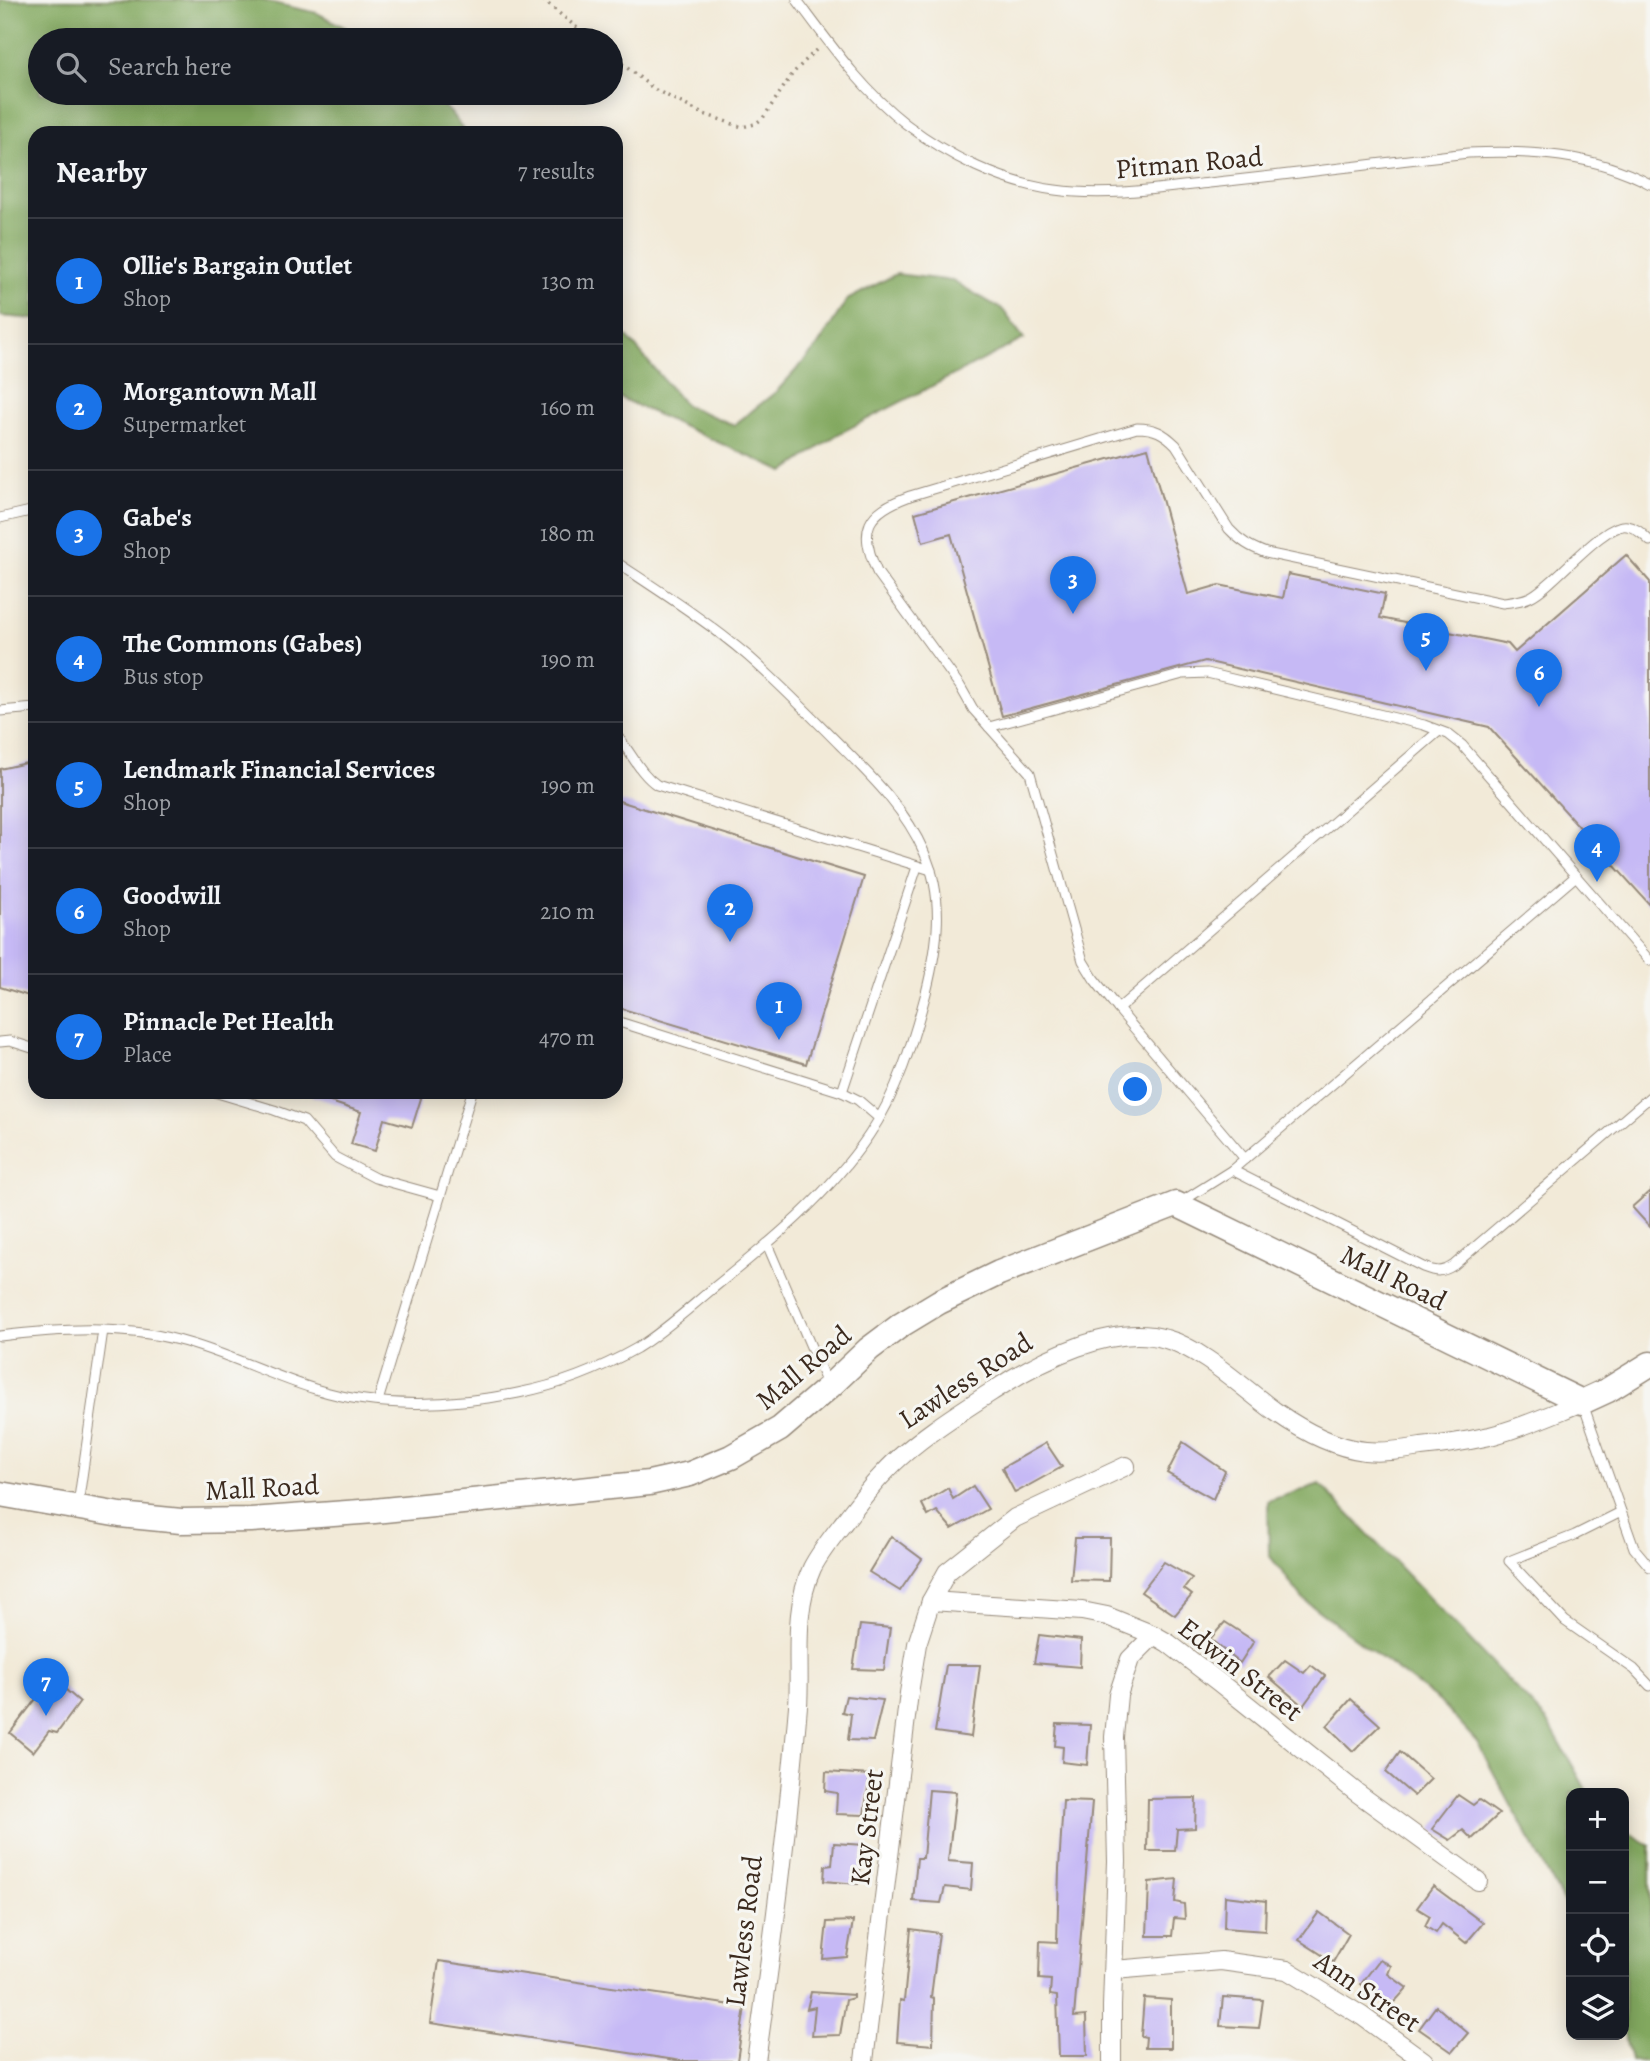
<!DOCTYPE html>
<html lang="en">
<head>
<meta charset="utf-8">
<style>
	:root { --surface:#171b24; --page:#20242c; --text:#f1f3f6; --muted:#9ea1a6; --line:#363941; --accent:#1a73e8 }
	body { margin:0; font-family:Alegreya,serif; background:var(--page); color:var(--text) }
	.controls { position:absolute; right:21px; bottom:21px; display:grid; overflow:hidden; border-radius:14px; box-shadow:0 4px 18px #0003 }
	.controls button { width:63px; height:63px; display:grid; place-items:center; padding:0; border:0; border-bottom:2px solid var(--line); background:var(--surface); color:var(--text); font:35px sans-serif }
	.you { position:absolute; left:1136px; top:1090px; width:24px; height:24px; margin:-18px; border:5px solid #fff; border-radius:50%; background:#1a73e8; box-shadow:0 0 0 10px #1a73e833 }
	.badge { display:grid; place-items:center; width:46px; height:46px; border-radius:50%; background:var(--accent); color:#fff; font-size:23px; font-weight:700 }
	.pin { position:absolute; translate:-50% -58px; filter:drop-shadow(0 2px 4px #0008) }
	.pin::after { content:''; position:absolute; top:37px; width:24px; height:21px; background:inherit; clip-path:polygon(0 0,100% 0,50% 100%) }
	.list { margin:0; padding:0; list-style:none }
	h2 { display:flex; justify-content:space-between; align-items:center; height:91px; margin:0; padding:0 28px; font-size:30px }
	h2 small { font-size:23px; font-weight:400; color:var(--muted) }
	.list li { display:grid; grid-template-columns:46px 1fr auto; gap:21px; align-items:center; box-sizing:border-box; height:126px; padding:0 28px; border-top:2px solid var(--line) }
	.list b { display:block; font-size:26px; white-space:nowrap }
	.list p { margin:0; font-size:23px; white-space:nowrap; color:var(--muted) }
	.list em { font-size:23px; font-style:normal; color:var(--muted) }
	.icon { flex:none; width:38px; height:38px; fill:none; stroke:currentColor; stroke-width:2; stroke-linecap:round; stroke-linejoin:round }
	.map { position:relative; flex:none; width:1650px; height:2061px; overflow:hidden }
	.search { position:absolute; background:var(--surface); box-shadow:0 4px 18px #0003; left:28px; top:28px; width:595px; height:77px; display:flex; align-items:center; gap:18px; box-sizing:border-box; padding:0 24px; border-radius:38px; color:var(--muted); font-size:26px }
	.panel { position:absolute; background:var(--surface); box-shadow:0 4px 18px #0003; left:28px; top:126px; width:595px; height:973px; border-radius:21px }
	.map>svg:first-child { display:block }
</style>
</head>
<body>
<div class="map">
<svg width="1650" height="2061" viewBox="0 0 1650 2061">
	<rect width="100%" height="100%" fill="#f6f6f2"/>
	<filter id="ink" filterUnits="userSpaceOnUse"><feTurbulence type="fractalNoise" baseFrequency=".0143" numOctaves="2"/><feDisplacementMap in="SourceGraphic" scale="14" xChannelSelector="R" yChannelSelector="G"/><feConvolveMatrix kernelMatrix="1 2 1 2 8 2 1 2 1" color-interpolation-filters="sRGB"/></filter>
	<filter id="wash" filterUnits="userSpaceOnUse"><feTurbulence type="fractalNoise" baseFrequency=".00686" numOctaves="4" result="noise"/><feDisplacementMap in="SourceGraphic" scale="28" xChannelSelector="R" yChannelSelector="G"/><feGaussianBlur stdDeviation="1.57" result="paint"/><feColorMatrix in="noise" values="0 0 0 0 0 0 0 0 0 0 0 0 0 0 0 0 0 1.4 0 .05"/><feComposite in="paint" operator="in"/></filter>
	<g filter="url(#wash)">
		<rect width="100%" height="100%" fill="#f2ead8"/>
		<g fill="#82a85e" stroke="#5e693e" stroke-width="2">
			<polygon points="0,0 260,0 317,13 369,40 40,40 40,93 428,93 450,112 466,133 35,133 35,319 0,316"/>
			<polygon points="896,274 953,281 1003,310 1024,339 838,434 784,472 616,396 616,324 685,405 734,425 777,391 817,347 847,300"/>
			<polygon points="1320,1484 1548,1722 1588,1793 1571,1793 1571,1916 1477,1742 1440,1702 1303,1599 1269,1555 1268,1501"/>
			<polygon points="1624,1830 1650,1845 1650,2061 1631,2061 1624,2033"/>
		</g>
		<g id="blocks">
			<g fill="#c6b9f5">
				<polygon points="1148,448 1188,594 1219,585 1283,598 1288,574 1385,594 1380,618 1508,644 1515,652 1626,555 1650,582 1650,905 1489,727 1205,661 1002,716 951,534 923,542 915,513"/>
				<polygon points="35,761 35,998 0,987 0,769"/>
				<polygon points="616,800 864,877 806,1064 616,1007"/>
				<polygon points="309,1092 423,1092 412,1127 384,1119 375,1151 351,1144 361,1112 309,1095"/>
				<polygon points="1650,1191 1650,1227 1632,1207"/>
				<polygon points="1183,1442 1225,1471 1213,1499 1167,1473"/>
				<polygon points="1046,1443 1062,1467 1015,1493 1002,1468"/>
				<polygon points="973,1486 988,1509 952,1529 937,1511 928,1516 922,1504 948,1488 953,1499"/>
				<polygon points="891,1536 922,1559 900,1591 869,1572"/>
				<polygon points="1075,1538 1110,1538 1109,1581 1071,1580"/>
				<polygon points="1164,1562 1192,1578 1184,1589 1192,1595 1175,1615 1141,1592"/>
				<polygon points="1225,1622 1254,1641 1240,1663 1210,1639"/>
				<polygon points="860,1625 890,1628 884,1670 853,1669"/>
				<polygon points="1039,1635 1081,1640 1080,1667 1034,1663"/>
				<polygon points="1285,1660 1304,1673 1311,1665 1325,1676 1303,1706 1269,1677"/>
				<polygon points="946,1665 980,1665 971,1737 935,1732"/>
				<polygon points="52,1678 80,1702 57,1733 49,1731 33,1752 10,1733"/>
				<polygon points="846,1696 883,1700 873,1741 848,1740 851,1714 842,1712"/>
				<polygon points="1351,1699 1380,1725 1353,1751 1327,1726"/>
				<polygon points="1057,1724 1090,1725 1087,1765 1062,1762 1063,1747 1055,1746"/>
				<polygon points="1400,1752 1431,1779 1414,1796 1386,1772"/>
				<polygon points="826,1772 870,1775 864,1815 836,1814 837,1793 825,1791"/>
				<polygon points="929,1790 956,1792 948,1861 973,1863 971,1890 945,1887 941,1903 913,1901 917,1858 923,1858"/>
				<polygon points="1458,1795 1473,1805 1479,1800 1499,1814 1472,1839 1463,1830 1450,1840 1432,1829"/>
				<polygon points="1196,1798 1195,1828 1177,1829 1175,1851 1147,1851 1148,1799"/>
				<polygon points="1063,1801 1092,1802 1074,2017 1086,2016 1087,2056 1059,2056 1057,1996 1050,1995 1051,1980 1039,1979 1040,1941 1057,1942 1059,1869"/>
				<polygon points="834,1843 864,1845 858,1884 824,1881 825,1866 832,1865"/>
				<polygon points="1177,1879 1175,1902 1184,1904 1185,1919 1174,1918 1172,1936 1147,1936 1149,1882"/>
				<polygon points="1433,1886 1483,1923 1466,1943 1442,1924 1436,1933 1425,1926 1430,1916 1417,1908"/>
				<polygon points="1225,1896 1266,1901 1265,1931 1224,1928"/>
				<polygon points="1319,1912 1349,1934 1333,1962 1299,1940"/>
				<polygon points="853,1921 847,1957 823,1959 827,1922"/>
				<polygon points="911,1929 939,1933 931,1997 934,1998 933,2045 897,2042 900,2000 904,2001"/>
				<polygon points="1380,1959 1391,1966 1388,1974 1407,1988 1391,2006 1361,1984"/>
				<polygon points="439,1961 745,2007 737,2061 682,2061 430,2023"/>
				<polygon points="811,1992 853,1995 853,1998 846,2000 840,2035 812,2036 815,2007 807,2009"/>
				<polygon points="1223,1997 1263,2000 1259,2028 1220,2026"/>
				<polygon points="1144,1998 1171,2000 1171,2048 1145,2048 1146,2037 1141,2036"/>
				<polygon points="1436,2006 1468,2033 1452,2052 1419,2029"/>
			</g>
		</g>
	</g>
	<g filter="url(#ink)">
		<use href="#blocks" fill-opacity="0" stroke="#968a7b" stroke-width="2"/>
		<g fill="none" stroke-linecap="round" stroke-linejoin="round">
			<g stroke="#968a7b" stroke-width="11">
				<g id="lane">
					<path d="M797 0C830 44 862 90 906 124 948 156 1002 183 1055 190 1106 197 1158 189 1209 183 1295 174 1381 163 1468 153 1529 150 1594 154 1650 184"/>
					<polyline points="0,518 35,510"/>
					<polyline points="0,711 35,708"/>
					<polyline points="989,727 1183,674 1207,673 1424,725 1448,734 1462,745 1650,961"/>
					<path d="M616 735C631 751 639 773 657 785L931 870"/>
					<polyline points="1118,1009 1439,731"/>
					<polyline points="616,1021 842,1092 858,1100 879,1118"/>
					<polyline points="0,1042 10,1041 35,1049"/>
					<polyline points="214,1092 274,1110 304,1121 335,1157 375,1178 440,1196"/>
					<polyline points="842,1092 917,867"/>
					<path d="M1245 1159 1118 1009 1094 979 1083 961 1030 773 973 709 960 686 877 572C858 529 866 512 910 496L1137 428C1155 428 1164 433 1176 445L1229 529C1240 541 1250 547 1266 553L1503 603C1512 602 1522 601 1530 597 1554 586 1603 522 1627 526 1636 527 1643 535 1650 541"/>
					<path d="M1232 1170 1423 1267C1436 1272 1442 1273 1454 1265L1650 1097"/>
					<polyline points="1181,1202 1232,1170 1576,876"/>
					<polyline points="767,1244 827,1384"/>
					<path d="M0 1336C58 1329 121 1325 178 1340 225 1352 269 1375 315 1389 378 1409 453 1406 518 1393 560 1385 600 1369 637 1348 663 1332 687 1310 711 1290 768 1244 827 1197 869 1135 897 1094 913 1041 926 993 938 945 945 898 924 852 906 810 872 777 840 745 810 715 780 684 748 656 707 621 661 592 616 562"/>
					<polyline points="378,1401 472,1092"/>
					<polyline points="1583,1404 1634,1548 1650,1567"/>
					<polyline points="78,1505 103,1330"/>
					<polyline points="1621,1512 1575,1535 1509,1561 1565,1621 1634,1669 1650,1686"/>
				</g>
			</g>
			<g stroke="#968a7b" stroke-width="20">
				<g id="street">
					<polyline points="931,1601 1082,1611 1107,1616 1154,1635 1168,1643 1220,1683 1356,1792 1478,1881"/>
					<polyline points="1114,1970 1221,1961 1287,1970 1362,2016 1424,2061"/>
					<path d="M756 2061C773 1943 788 1825 798 1706 801 1660 792 1612 812 1568 820 1552 833 1536 844 1522 857 1505 869 1488 884 1473 912 1442 960 1412 996 1389 1040 1360 1112 1323 1166 1339 1203 1349 1245 1390 1276 1412 1303 1431 1332 1447 1365 1451 1384 1453 1403 1450 1421 1447 1444 1445 1467 1441 1490 1436 1522 1428 1552 1414 1582 1402"/>
					<polyline points="864,2061 909,1693 917,1644 931,1601 947,1572 1015,1518 1126,1466"/>
					<polyline points="1112,2061 1112,2006 1117,1861 1114,1737 1118,1695 1130,1659 1154,1635"/>
				</g>
			</g>
			<g stroke="#968a7b" stroke-width="27">
				<polyline id="secondary" points="0,1494 120,1515 181,1521 251,1520 374,1511 649,1483 690,1474 731,1457 780,1429 829,1387 869,1349 901,1325 939,1302 999,1273 1176,1204 1582,1402 1608,1390 1650,1364"/>
			</g>
			<g stroke="#968a7b" stroke-width="3.5" stroke-dasharray="2 5" stroke-linecap="butt">
				<polyline points="543,0 592,40"/>
				<polyline points="611,55 654,89 701,113 742,127 755,124 763,118 793,73 818,48"/>
			</g>
			<use href="#lane" stroke="#fff" stroke-width="9"/>
			<use href="#street" stroke="#fff" stroke-width="18"/>
			<use href="#secondary" stroke="#fff" stroke-width="24"/>
		</g>
	</g>
	<g text-anchor="middle" stroke-width="6" stroke-linejoin="round" paint-order="stroke">
		<g font-size="28" fill="#3b2a1e" stroke="#f6f6f2">
			<text transform="translate(1189 162) rotate(-5)" y="10">Pitman Road</text>
			<text transform="translate(1394 1277) rotate(26)" y="10">Mall Road</text>
			<text transform="translate(803 1367) rotate(-40)" y="10">Mall Road</text>
			<text transform="translate(965 1380) rotate(-33)" y="10">Lawless Road</text>
			<text transform="translate(262 1487) rotate(-3)" y="10">Mall Road</text>
			<text transform="translate(1241 1669) rotate(38)" y="10">Edwin Street</text>
			<text transform="translate(866 1827) rotate(-83)" y="10">Kay Street</text>
			<text transform="translate(743 1931) rotate(-83)" y="10">Lawless Road</text>
			<text transform="translate(1368 1991) rotate(34)" y="10">Ann Street</text>
		</g>
	</g>
</svg>
<div class="controls">
<button>+</button>
<button>−</button>
<button><svg class="icon" aria-label="locate" viewBox="0 0 24 24"><circle cx="12" cy="12" r="6"/><path d="M12 2v4M12 18v4M2 12h4M18 12h4"/></svg></button>
<button><svg class="icon" aria-label="layers" viewBox="0 0 24 24"><path d="M12 4l9 5-9 5-9-5zM3 14l9 5 9-5"/></svg></button>
</div>
<div class="you"></div>
<div class="pin badge" style="left:779px;top:1040px">1</div>
<div class="pin badge" style="left:730px;top:942px">2</div>
<div class="pin badge" style="left:1073px;top:614px">3</div>
<div class="pin badge" style="left:1597px;top:882px">4</div>
<div class="pin badge" style="left:1426px;top:671px">5</div>
<div class="pin badge" style="left:1539px;top:707px">6</div>
<div class="pin badge" style="left:46px;top:1716px">7</div>
<div class="search"><svg class="icon" aria-label="search" viewBox="0 0 24 24"><circle cx="10" cy="10" r="6"/><path d="M15 15l6 6"/></svg>Search here</div>
<section class="panel">
<h2>Nearby<small>7 results</small></h2>
<ul class="list">
<li><span class="badge">1</span><div><b>Ollie's Bargain Outlet</b><p>Shop</p></div><em>130 m</em></li>
<li><span class="badge">2</span><div><b>Morgantown Mall</b><p>Supermarket</p></div><em>160 m</em></li>
<li><span class="badge">3</span><div><b>Gabe's</b><p>Shop</p></div><em>180 m</em></li>
<li><span class="badge">4</span><div><b>The Commons (Gabes)</b><p>Bus stop</p></div><em>190 m</em></li>
<li><span class="badge">5</span><div><b>Lendmark Financial Services</b><p>Shop</p></div><em>190 m</em></li>
<li><span class="badge">6</span><div><b>Goodwill</b><p>Shop</p></div><em>210 m</em></li>
<li><span class="badge">7</span><div><b>Pinnacle Pet Health</b><p>Place</p></div><em>470 m</em></li>
</ul>
</section>
</div>
</body>
</html>
